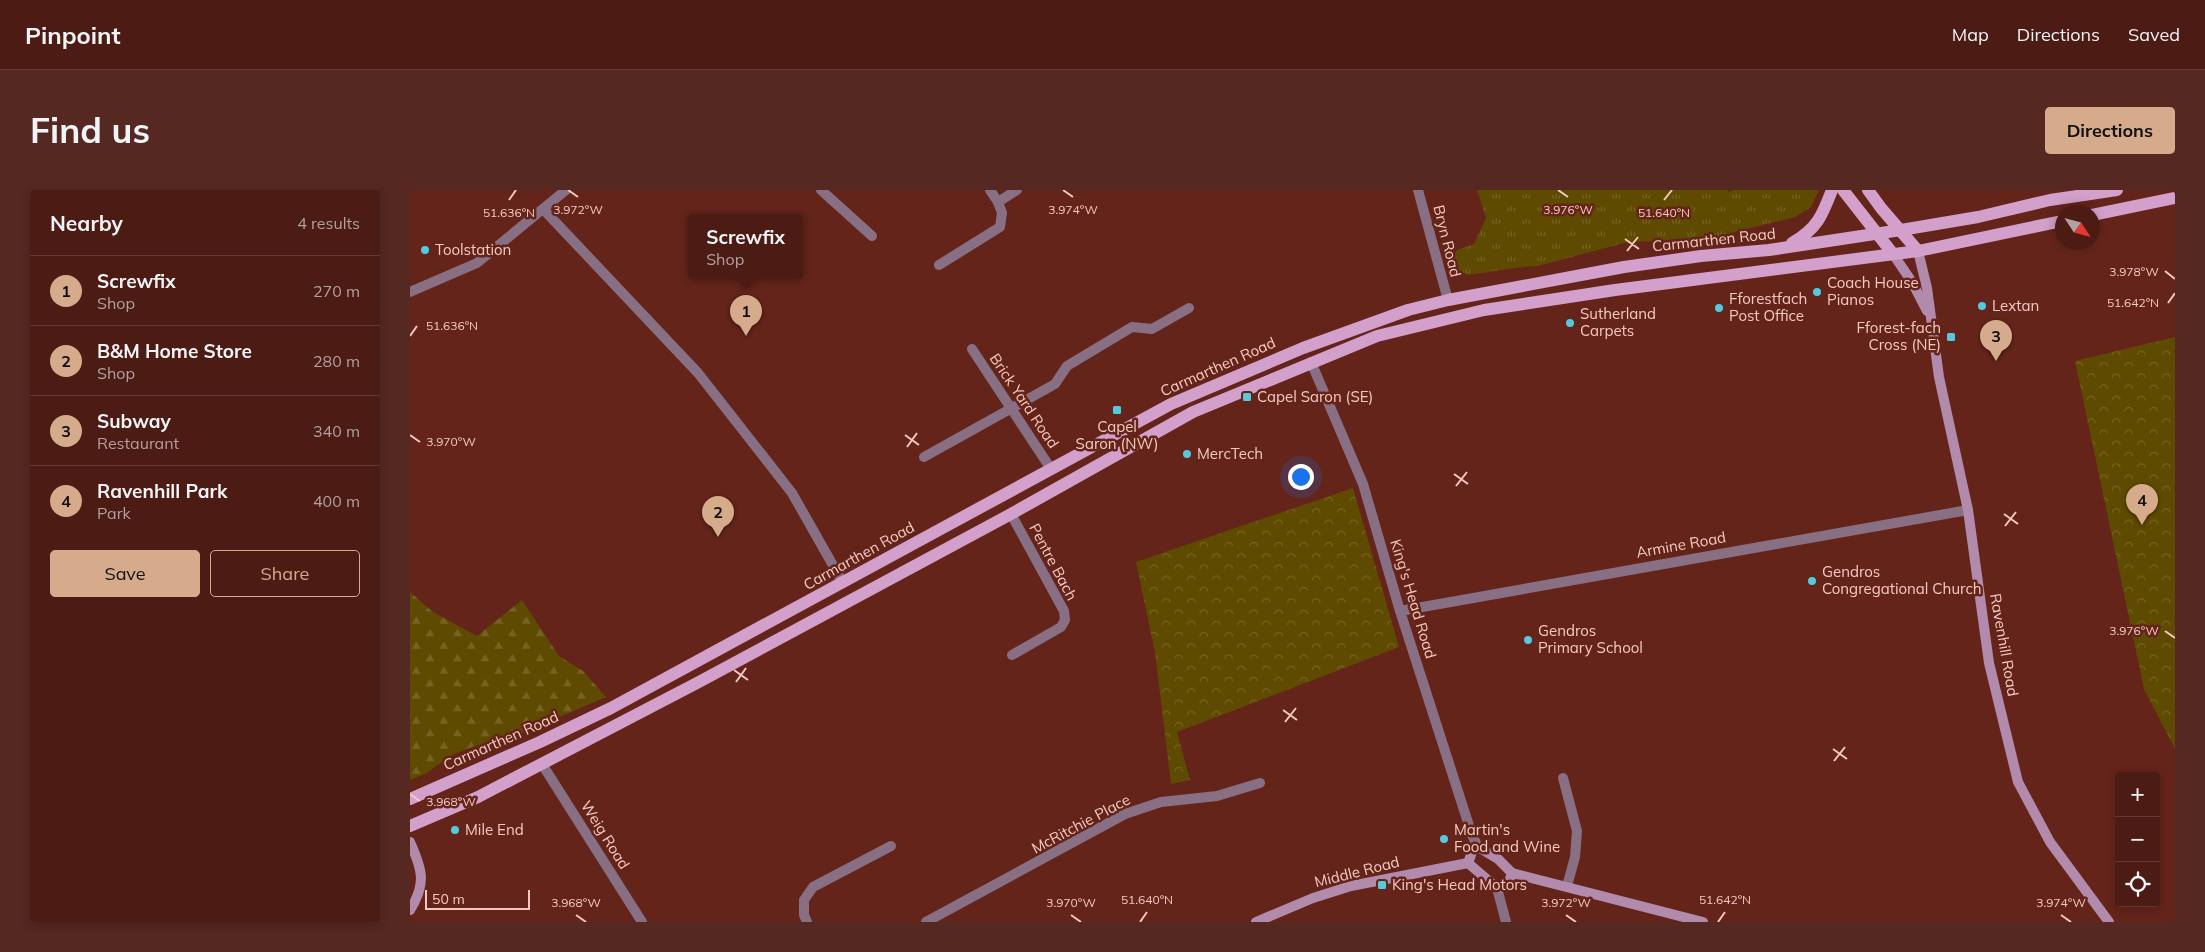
<!DOCTYPE html>
<html lang="en">
<head>
<meta charset="utf-8">
<style>
	:root { --surface:#4b1b14; --page:#552822; --text:#f1f3f6; --muted:#b2a1a0; --line:#623934; --accent:#d6ab8b }
	body { margin:0; font-family:Mulish,sans-serif; background:var(--page); color:var(--text) }
	.controls { position:absolute; right:15px; bottom:15px; display:grid; overflow:hidden; border-radius:5px; box-shadow:0 2px 12px #0003 }
	.controls button { width:45px; height:45px; display:grid; place-items:center; padding:0; border:0; border-bottom:1px solid var(--line); background:var(--surface); color:var(--text); font:25px sans-serif }
	.compass { position:absolute; left:1645px; top:15px; width:45px; height:45px; border-radius:50%; background:var(--surface); box-shadow:0 2px 12px #0003; rotate:126deg }
	.scale { position:absolute; left:15px; bottom:12px; width:105px; box-sizing:border-box; padding-left:5px; border:2px solid #f2c9c1; border-top:0; font-size:14px; line-height:18px; white-space:nowrap; color:#f2c9c1; -webkit-text-stroke:4px #64241a; paint-order:stroke }
	.you { position:absolute; left:890px; top:286px; width:18px; height:18px; margin:-12px; border:4px solid #fff; border-radius:50%; background:#1a73e8; box-shadow:0 0 0 8px #1a73e833 }
	.badge { display:grid; place-items:center; width:32px; height:32px; border-radius:50%; background:var(--accent); color:#111; font-size:16px; font-weight:700 }
	.pin { position:absolute; translate:-50% -41px; filter:drop-shadow(0 1px 2px #0008) }
	.pin::after { content:''; position:absolute; top:26px; width:18px; height:15px; background:inherit; clip-path:polygon(0 0,100% 0,50% 100%) }
	.popup { position:absolute; left:278px; top:24px; width:115px; height:65px; box-sizing:border-box; display:grid; place-content:center; border-radius:5px; background:var(--surface); filter:drop-shadow(0 1px 4px #0005); font-size:16px; white-space:nowrap; color:var(--muted) }
	.popup b { font-size:19px; color:var(--text) }
	.popup::after { content:''; position:absolute; left:50%; top:100%; margin-left:-10px; border:10px solid transparent; border-top-color:var(--surface) }
	.list { margin:0; padding:0; list-style:none }
	h2 { display:flex; justify-content:space-between; align-items:center; height:65px; margin:0; padding:0 20px; font-size:21px }
	h2 small { font-size:16px; font-weight:400; color:var(--muted) }
	.list li { display:grid; grid-template-columns:32px 1fr auto; gap:15px; align-items:center; box-sizing:border-box; height:70px; padding:0 20px; border-top:1px solid var(--line) }
	.list b { display:block; font-size:19px; white-space:nowrap }
	.list p { margin:0; font-size:16px; white-space:nowrap; color:var(--muted) }
	.list em { font-size:16px; font-style:normal; color:var(--muted) }
	.actions { display:flex; gap:10px; padding:15px 20px }
	.actions a { flex:1; padding:11px 0; border:1px solid var(--accent); border-radius:5px; text-align:center; font-size:18px; color:var(--accent) }
	.actions .main { background:var(--accent); color:#111 }
	.icon { flex:none; width:28px; height:28px; fill:none; stroke:currentColor; stroke-width:2; stroke-linecap:round; stroke-linejoin:round }
	.map { position:relative; flex:none; width:1765px; height:732px; overflow:hidden; border-radius:5px }
	header { display:flex; align-items:center; gap:30px; box-sizing:border-box; height:70px; padding:0 25px; background:var(--surface); border-bottom:1px solid var(--line) }
	header strong { font-size:24px }
	nav { display:flex; gap:28px; margin-inline-start:auto; font-size:18px }
	.intro { display:flex; align-items:center; justify-content:space-between; box-sizing:border-box; height:120px; padding:0 30px }
	h1 { margin:0; font-size:35px }
	.button { padding:12px 22px; border-radius:5px; background:var(--accent); color:#111; font-size:18px; font-weight:700 }
	main { display:flex; gap:30px; padding:0 30px }
	aside { flex:1; background:var(--surface); border-radius:5px; box-shadow:0 2px 12px #0003 }
	.map>svg:first-child { display:block }
</style>
</head>
<body>
<header>
<strong>Pinpoint</strong>
<nav><a>Map</a><a>Directions</a><a>Saved</a></nav>
</header>
<div class="intro"><h1>Find us</h1><a class="button">Directions</a></div>
<main>
<aside>
<h2>Nearby<small>4 results</small></h2>
<ul class="list">
<li><span class="badge">1</span><div><b>Screwfix</b><p>Shop</p></div><em>270 m</em></li>
<li><span class="badge">2</span><div><b>B&amp;M Home Store</b><p>Shop</p></div><em>280 m</em></li>
<li><span class="badge">3</span><div><b>Subway</b><p>Restaurant</p></div><em>340 m</em></li>
<li><span class="badge">4</span><div><b>Ravenhill Park</b><p>Park</p></div><em>400 m</em></li>
</ul>
<div class="actions"><a class="main">Save</a><a>Share</a></div>
</aside>
<div class="map">
<svg width="1765" height="732" viewBox="0 0 1765 732">
	<defs>
		<pattern id="grass-tufts" width="24" height="20" patternUnits="userSpaceOnUse" patternTransform="scale(1.25)"><rect width="24" height="20" fill="#5e4a00"/><path d="M3 7l-1-3M5 7V3M7 7l1-3M15 17l-1-3M17 17v-4M19 17l1-3" fill="none" stroke="#766323"/></pattern>
		<pattern id="forest-firs" width="22" height="20" patternUnits="userSpaceOnUse" patternTransform="scale(1.25)"><rect width="22" height="20" fill="#5e4a00"/><path d="M5 1l3.5 6h-7zM16 11l3.5 6h-7z" fill="#766323"/></pattern>
		<pattern id="park-crowns" width="20" height="18" patternUnits="userSpaceOnUse" patternTransform="scale(1.25)"><rect width="20" height="18" fill="#5e4a00"/><path d="M2 6a3 3 0 1 1 6 0M12 15a3 3 0 1 1 6 0" fill="none" stroke="#766323"/></pattern>
	</defs>
	<rect width="100%" height="100%" fill="#64241a"/>
	<polygon fill="url(#grass-tufts)" points="1067,0 1318,0 1319,2 1323,0 1409,0 1401,17 1385,27 1296,49 1218,52 1128,76 1103,78 1060,85 1047,81 1041,71 1047,60 1064,54 1076,28"/>
	<polygon fill="url(#forest-firs)" points="0,402 23,422 67,446 112,410 149,466 173,481 196,507 103,547 65,556 42,565 15,584 0,590"/>
	<g fill="url(#park-crowns)">
		<polygon points="1765,147 1765,559 1734,499 1665,171"/>
		<polygon points="943,298 989,457 767,542 780,590 761,594 745,462 726,372"/>
	</g>
	<g fill="none" stroke-linecap="round" stroke-linejoin="round">
		<g stroke="#886f84" stroke-width="10">
			<polyline points="411,0 462,46"/>
			<polyline points="580,0 588,12"/>
			<polyline points="1008,0 1038,110"/>
			<polyline points="134,20 288,183 382,303 433,393"/>
			<polyline points="529,75 590,37 592,23 588,12 607,0"/>
			<polyline points="0,102 67,73 156,0"/>
			<polyline points="562,159 641,279"/>
			<polyline points="901,172 953,294 990,421 1062,645 1068,657"/>
			<polyline points="514,267 645,194 657,176 722,137 742,139 779,118"/>
			<polyline points="601,324 654,421 655,430 651,437 602,465"/>
			<polyline points="990,421 1558,320"/>
			<polyline points="132,574 232,732"/>
			<polyline points="1153,588 1167,641 1165,667 1157,696"/>
			<polyline points="1087,698 1096,732"/>
			<polyline points="397,732 394,725 394,710 403,697 481,656"/>
			<polyline points="516,732 715,624 751,612 807,606 850,593"/>
		</g>
		<g stroke="#b28bac" stroke-width="10">
			<polyline points="1508,61 1517,98 1529,187 1558,320 1579,473 1608,592 1640,652 1699,732"/>
			<polyline points="1483,64 1502,92 1517,121"/>
			<path d="M0 652C12 679 17 693 0 720"/>
			<polyline points="1058,673 1062,662 1068,657 1088,669 1102,683"/>
			<polyline points="1058,673 1087,698 1094,697 1099,692 1102,683"/>
			<polyline points="1102,683 1293,732"/>
			<polyline points="846,732 903,708 941,696 1058,673"/>
		</g>
		<g stroke="#d3a0cb" stroke-width="12">
			<polyline points="1433,0 1483,64"/>
			<polyline points="1458,0 1471,18 1508,61"/>
			<polyline points="1682,25 1765,8"/>
			<path d="M1382 53C1407 39 1412 26 1422 0"/>
			<polyline points="0,609 130,552 201,518 761,214 893,158 998,120 1038,110 1214,77 1291,66 1359,60 1491,40 1568,27 1640,10 1707,0"/>
			<polyline points="0,636 68,607 287,493 601,324 783,222 967,146 1074,120 1205,100 1508,61 1652,31"/>
		</g>
	</g>
	<path fill="none" stroke="#f2c9c1" stroke-width="2" d="M158 0 168 7M653 0 663 7M1148 0 1158 7M99 10 106 0M1254 10 1262 0M1215 49 1229 59M1217 61 1228 47M1755 81 1765 89M1758 113 1765 103M0 146 7 136M0 245 10 252M495 245 509 255M497 257 507 243M1044 284 1058 294M1046 296 1057 282M1594 324 1608 334M1595 336 1606 322M1755 441 1765 448M324 480 338 490M326 492 336 478M873 520 887 530M875 532 886 518M1423 559 1437 569M1424 571 1435 557M0 604 10 611M166 725 176 732M661 725 671 732M1156 725 1166 732M1651 725 1661 732M730 732 737 722M1308 732 1315 722"/>
	<g fill="#55cadf" stroke="#64241a" stroke-width="2">
		<circle cx="15" cy="60" r="5"/>
		<circle cx="1407" cy="102" r="5"/>
		<circle cx="1572" cy="116" r="5"/>
		<circle cx="1309" cy="118" r="5"/>
		<circle cx="1160" cy="133" r="5"/>
		<rect x="1536" y="142" width="10" height="10" rx="2.5"/>
		<rect x="832" y="202" width="10" height="10" rx="2.5"/>
		<rect x="702" y="215" width="10" height="10" rx="2.5"/>
		<circle cx="777" cy="264" r="5"/>
		<circle cx="1402" cy="391" r="5"/>
		<circle cx="1118" cy="450" r="5"/>
		<circle cx="45" cy="640" r="5"/>
		<circle cx="1034" cy="649" r="5"/>
		<rect x="967" y="690" width="10" height="10" rx="2.5"/>
	</g>
	<g text-anchor="middle" stroke-width="5" stroke-linejoin="round" paint-order="stroke">
		<g font-size="15" fill="#f2c9c1" stroke="#64241a">
			<text transform="translate(1304 50) rotate(-6)" y="5">Carmarthen Road</text>
			<text transform="translate(1037 51) rotate(76)" y="5">Bryn Road</text>
			<text transform="translate(808 177) rotate(-24)" y="5">Carmarthen Road</text>
			<text transform="translate(614 211) rotate(56)" y="5">Brick Yard Road</text>
			<text transform="translate(1271 355) rotate(-10)" y="5">Armine Road</text>
			<text transform="translate(449 366) rotate(-29)" y="5">Carmarthen Road</text>
			<text transform="translate(643 372) rotate(62)" y="5">Pentre Bach</text>
			<text transform="translate(1003 409) rotate(73)" y="5">King's Head Road</text>
			<text transform="translate(1594 455) rotate(80)" y="5">Ravenhill Road</text>
			<text transform="translate(91 551) rotate(-24)" y="5">Carmarthen Road</text>
			<text transform="translate(671 634) rotate(-28)" y="5">McRitchie Place</text>
			<text transform="translate(195 645) rotate(58)" y="5">Weig Road</text>
			<text transform="translate(947 682) rotate(-14)" y="5">Middle Road</text>
		</g>
		<g font-size="15" fill="#f2c9c1" stroke="#64241a" text-anchor="start">
			<text x="25" y="65">Toolstation</text>
			<text x="1417" y="98">Coach House<tspan x="1417" dy="17">Pianos</tspan></text>
			<text x="1319" y="114">Fforestfach<tspan x="1319" dy="17">Post Office</tspan></text>
			<text x="1582" y="121">Lextan</text>
			<text x="1170" y="129">Sutherland<tspan x="1170" dy="17">Carpets</tspan></text>
			<text x="1531" y="143" text-anchor="end">Fforest-fach<tspan x="1531" dy="17">Cross (NE)</tspan></text>
			<text x="847" y="212">Capel Saron (SE)</text>
			<text x="707" y="242" text-anchor="middle">Capel<tspan x="707" dy="17">Saron (NW)</tspan></text>
			<text x="787" y="269">MercTech</text>
			<text x="1412" y="387">Gendros<tspan x="1412" dy="17">Congregational Church</tspan></text>
			<text x="1128" y="446">Gendros<tspan x="1128" dy="17">Primary School</tspan></text>
			<text x="55" y="645">Mile End</text>
			<text x="1044" y="645">Martin's<tspan x="1044" dy="17">Food and Wine</tspan></text>
			<text x="982" y="700">King's Head Motors</text>
		</g>
	</g>
	<g font-size="12" text-anchor="middle" fill="#f2c9c1" stroke="#64241a" stroke-width="5" stroke-linejoin="round" paint-order="stroke">
		<text x="168" y="24">3.972°W</text>
		<text x="663" y="24">3.974°W</text>
		<text x="1158" y="24">3.976°W</text>
		<text x="99" y="27">51.636°N</text>
		<text x="1254" y="27">51.640°N</text>
		<text x="1724" y="86">3.978°W</text>
		<text x="1723" y="117">51.642°N</text>
		<text x="42" y="140">51.636°N</text>
		<text x="41" y="256">3.970°W</text>
		<text x="1724" y="445">3.976°W</text>
		<text x="41" y="616">3.968°W</text>
		<text x="737" y="714">51.640°N</text>
		<text x="1315" y="714">51.642°N</text>
		<text x="166" y="717">3.968°W</text>
		<text x="661" y="717">3.970°W</text>
		<text x="1156" y="717">3.972°W</text>
		<text x="1651" y="717">3.974°W</text>
	</g>
</svg>
<div class="controls">
<button>+</button>
<button>−</button>
<button><svg class="icon" aria-label="locate" viewBox="0 0 24 24"><circle cx="12" cy="12" r="6"/><path d="M12 2v4M12 18v4M2 12h4M18 12h4"/></svg></button>
</div>
<svg class="compass" viewBox="-18 -18 36 36"><path d="M0-13l5 13h-10z" fill="#e53935"/><path d="M0 13l5-13h-10z" fill="#b2a1a0"/></svg>
<div class="scale">50 m</div>
<div class="you"></div>
<div class="pin badge" style="left:336px;top:146px">1</div>
<div class="popup"><b>Screwfix</b>Shop</div>
<div class="pin badge" style="left:308px;top:347px">2</div>
<div class="pin badge" style="left:1586px;top:171px">3</div>
<div class="pin badge" style="left:1732px;top:335px">4</div>
</div>
</main>
</body>
</html>
